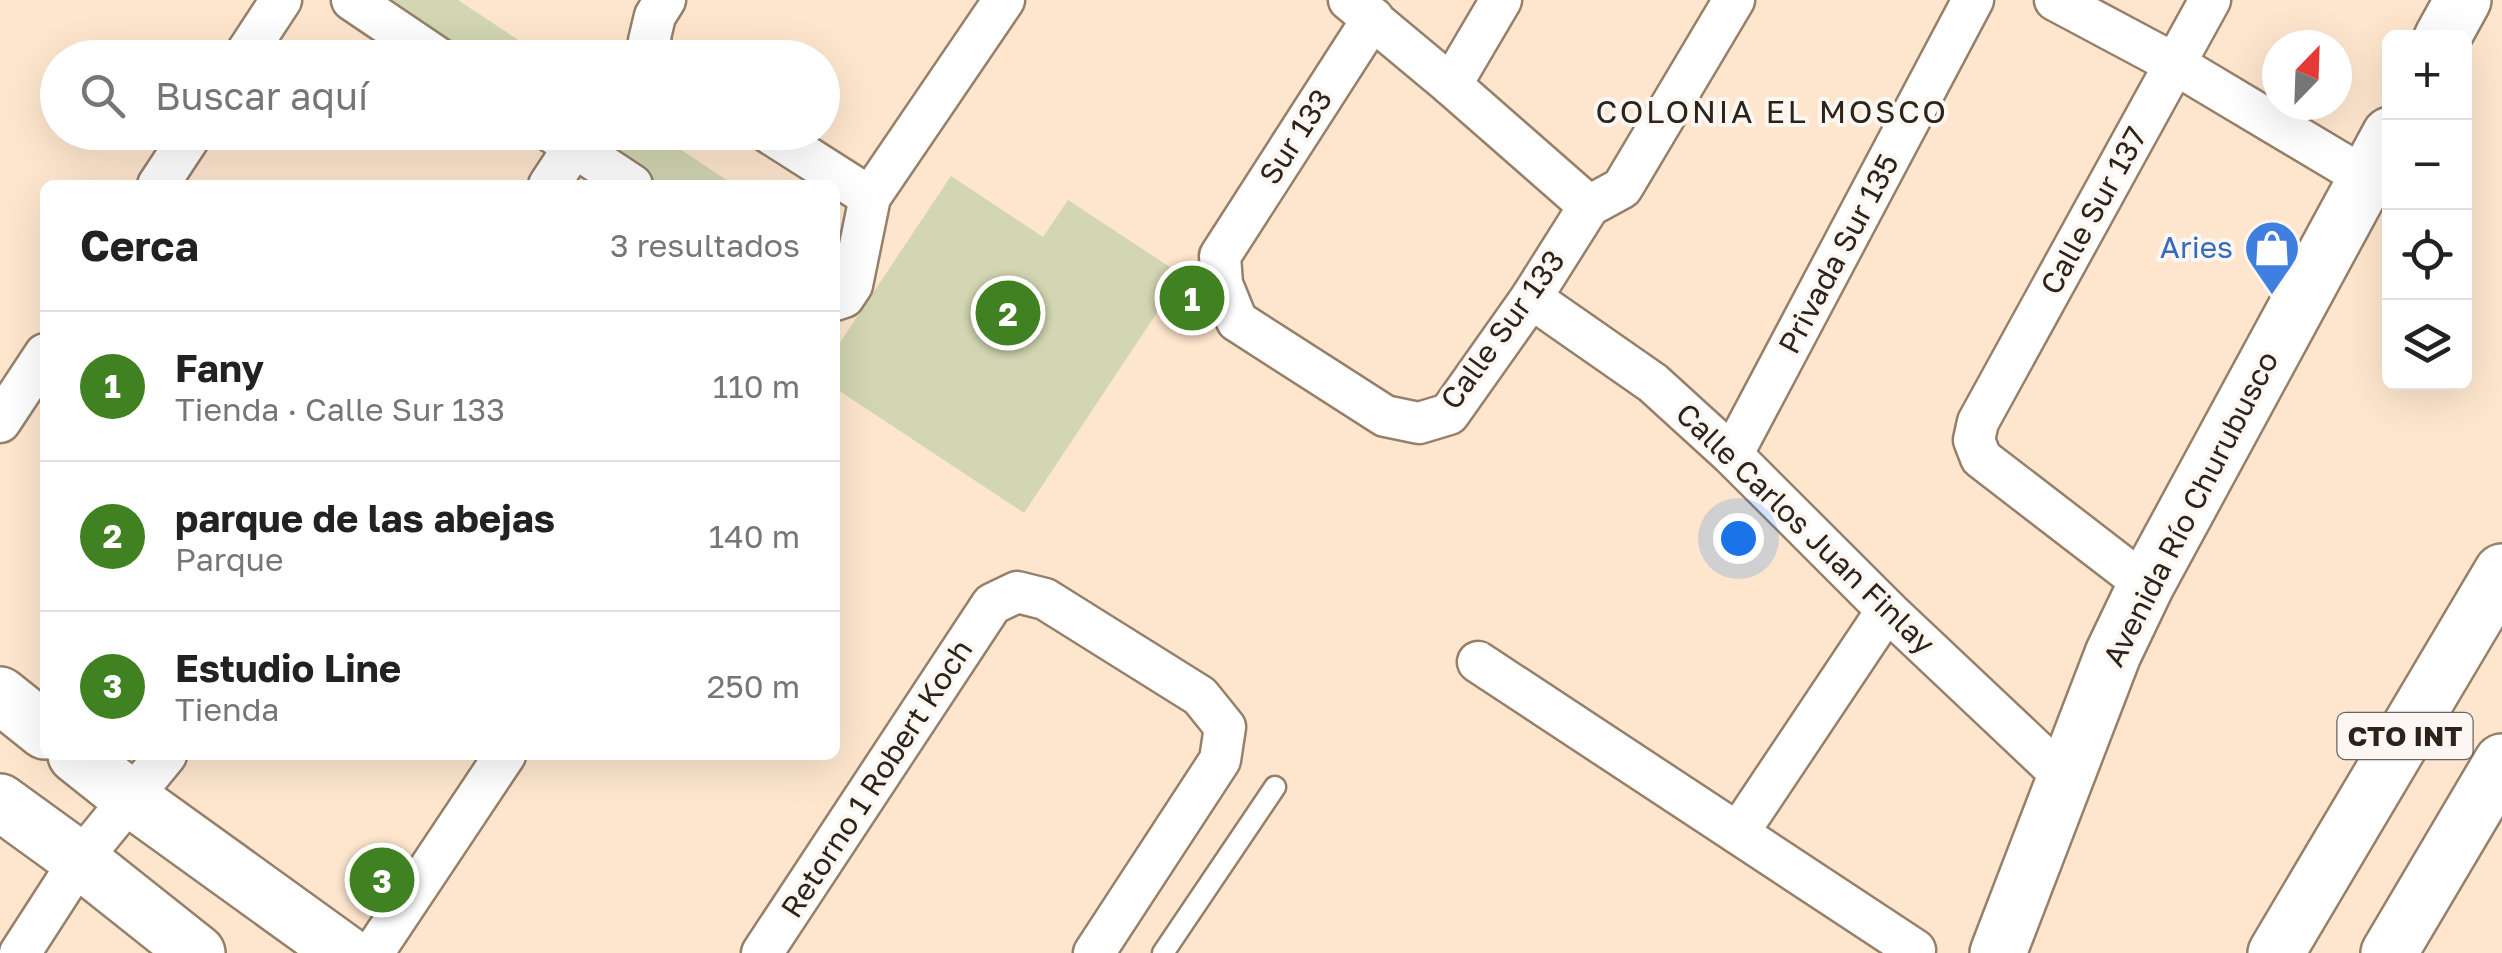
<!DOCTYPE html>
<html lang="es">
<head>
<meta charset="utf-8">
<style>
	:root { --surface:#fff; --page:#f2f2f2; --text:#222; --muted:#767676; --line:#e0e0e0; --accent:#408121 }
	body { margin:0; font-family:"Golos Text",sans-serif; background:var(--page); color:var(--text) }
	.controls { position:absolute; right:30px; top:30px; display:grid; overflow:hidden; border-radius:15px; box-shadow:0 10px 40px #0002 }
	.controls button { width:90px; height:90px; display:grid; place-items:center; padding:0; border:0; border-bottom:2px solid var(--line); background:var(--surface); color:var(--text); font:50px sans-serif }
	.compass { position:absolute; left:2262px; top:30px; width:90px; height:90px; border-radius:50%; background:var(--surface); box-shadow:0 10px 40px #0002; rotate:23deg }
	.you { position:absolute; left:1738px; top:538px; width:35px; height:35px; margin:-25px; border:8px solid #fff; border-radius:50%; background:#1a73e8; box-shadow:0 0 0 15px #1a73e833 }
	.badge { display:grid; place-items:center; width:65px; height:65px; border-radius:50%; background:var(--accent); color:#fff; font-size:32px; font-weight:700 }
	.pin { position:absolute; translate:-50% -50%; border:5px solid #fff; box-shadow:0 2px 10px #0006 }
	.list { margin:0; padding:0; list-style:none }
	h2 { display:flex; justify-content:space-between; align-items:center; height:130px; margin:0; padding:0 40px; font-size:42px }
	h2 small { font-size:32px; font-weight:400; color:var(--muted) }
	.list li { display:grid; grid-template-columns:65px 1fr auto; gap:30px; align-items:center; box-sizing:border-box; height:150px; padding:0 40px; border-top:2px solid var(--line) }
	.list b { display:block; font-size:38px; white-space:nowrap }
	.list p { margin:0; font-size:32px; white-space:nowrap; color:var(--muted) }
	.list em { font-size:32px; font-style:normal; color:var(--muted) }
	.icon { flex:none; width:55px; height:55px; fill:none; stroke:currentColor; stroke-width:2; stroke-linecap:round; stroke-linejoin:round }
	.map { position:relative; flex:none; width:2502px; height:953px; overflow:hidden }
	.search { position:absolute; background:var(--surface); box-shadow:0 10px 40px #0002; left:40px; top:40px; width:800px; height:110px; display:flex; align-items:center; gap:25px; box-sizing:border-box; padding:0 35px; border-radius:55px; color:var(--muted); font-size:38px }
	.panel { position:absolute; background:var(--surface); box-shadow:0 10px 40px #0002; left:40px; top:180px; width:800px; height:580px; border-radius:15px }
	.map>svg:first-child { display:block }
</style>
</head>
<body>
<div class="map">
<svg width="2502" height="953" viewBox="0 0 2502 953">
	<rect width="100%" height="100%" fill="#fee6ce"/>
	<g fill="#d2d6b2">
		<polygon points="383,0 458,0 544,57 469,57"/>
		<polygon points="581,133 656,133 734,185 659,185"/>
		<polygon points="951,176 1043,237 1068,200 1182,275 1024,513 835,388 835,350"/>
	</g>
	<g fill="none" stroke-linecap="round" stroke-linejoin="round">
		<g stroke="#96806a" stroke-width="25">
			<polyline id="service" points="1163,953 1275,787"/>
		</g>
		<g stroke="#96806a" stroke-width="45">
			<g id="minor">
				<polyline points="352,0 438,58"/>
				<polyline points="1349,0 1451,85 1589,206"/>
				<polyline points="2055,0 2175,64 2366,178"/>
				<polyline points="1373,18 1220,256 1222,284 1237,321 1385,416 1419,423 1449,414 1531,298 1589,206 1622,188 1734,0"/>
				<polyline points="243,58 281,0"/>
				<polyline points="657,58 649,41 655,16 665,0"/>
				<polyline points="1451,85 1501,0"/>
				<polyline points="552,132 632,185"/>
				<polyline points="768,132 870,197"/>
				<polyline points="158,185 193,132"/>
				<polyline points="549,185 574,147"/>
				<polyline points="1531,298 1653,383 1732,455 1887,610 2065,778"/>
				<polyline points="835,300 844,297 852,285 870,197 1004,0"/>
				<polyline points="0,422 45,354"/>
				<polyline points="1732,455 1973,0"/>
				<polyline points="2146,585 1981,458 1974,440 1978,422 2210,0"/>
				<polyline points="1478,662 1915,950"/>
				<polyline points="1738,833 1887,610"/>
				<polyline points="20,953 80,860 166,755"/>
				<polyline points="373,953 505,755"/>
				<polyline points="762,953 992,604 1017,592 1045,599 1200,696 1225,727 1220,760 1094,953"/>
			</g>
		</g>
		<g stroke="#96806a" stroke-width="60">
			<g id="secondary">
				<polyline points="2442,38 2463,0"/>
				<polyline points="0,695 45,731"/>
				<polyline points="76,755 130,798 345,953"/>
				<polyline points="0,802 80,860 197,953"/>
				<polyline points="1998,953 2113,654 2146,585 2390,135"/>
			</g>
		</g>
		<g stroke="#96806a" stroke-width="60">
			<g id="motorway">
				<polyline points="2276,953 2502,572"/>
				<polyline points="2389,953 2502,762"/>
			</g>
		</g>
		<use href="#service" stroke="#fff" stroke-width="20"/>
		<use href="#minor" stroke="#fff" stroke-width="40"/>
		<use href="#secondary" stroke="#fff" stroke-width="55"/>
		<use href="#motorway" stroke="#fff" stroke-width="55"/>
	</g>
	<defs>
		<g id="shop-pin" transform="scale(2.875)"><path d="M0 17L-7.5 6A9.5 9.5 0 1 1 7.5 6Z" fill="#3f7fe0" stroke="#fcf7f2"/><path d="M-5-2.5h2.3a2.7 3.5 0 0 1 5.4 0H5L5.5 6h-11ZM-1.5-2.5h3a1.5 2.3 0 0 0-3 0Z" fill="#fff"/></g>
	</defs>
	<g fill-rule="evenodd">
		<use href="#shop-pin" x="2272" y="248"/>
	</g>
	<g text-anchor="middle" stroke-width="8" stroke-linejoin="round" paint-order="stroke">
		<rect fill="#fcf7f2" stroke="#6a635b" stroke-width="2.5" x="2337.5" y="713" width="135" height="46" rx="8"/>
		<g font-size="28" font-weight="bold" fill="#2c231a">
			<text x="2405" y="746">CTO INT</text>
		</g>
		<g font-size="30" fill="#2c231a" stroke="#fcf7f2">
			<text transform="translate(1296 137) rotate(-57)" y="10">Sur 133</text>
			<text transform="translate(2094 211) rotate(-61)" y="10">Calle Sur 137</text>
			<text transform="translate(1839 254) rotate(-62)" y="10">Privada Sur 135</text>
			<text transform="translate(1503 330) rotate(-54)" y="10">Calle Sur 133</text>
			<text transform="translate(2191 509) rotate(-63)" y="10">Avenida Río Churubusco</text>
			<text transform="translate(1805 529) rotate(44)" y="10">Calle Carlos Juan Finlay</text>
			<text transform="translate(877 779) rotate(-57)" y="10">Retorno 1 Robert Koch</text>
		</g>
		<g font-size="30" fill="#366cbe" stroke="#fcf7f2" text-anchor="end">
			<text x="2233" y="258">Aries</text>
		</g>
		<g font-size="32" letter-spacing="2.5" fill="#2c231a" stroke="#fcf7f2">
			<text x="1772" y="123">COLONIA EL MOSCO</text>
		</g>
	</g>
</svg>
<div class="controls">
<button>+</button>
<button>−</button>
<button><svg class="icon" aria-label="locate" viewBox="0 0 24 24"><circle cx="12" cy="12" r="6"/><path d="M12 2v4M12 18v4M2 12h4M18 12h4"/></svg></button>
<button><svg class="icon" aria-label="layers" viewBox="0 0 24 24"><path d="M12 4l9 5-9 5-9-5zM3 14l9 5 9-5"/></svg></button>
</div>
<svg class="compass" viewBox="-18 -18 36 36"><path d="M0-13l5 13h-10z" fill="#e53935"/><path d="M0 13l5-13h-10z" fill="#767676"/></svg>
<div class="you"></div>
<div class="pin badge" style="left:1192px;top:298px">1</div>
<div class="pin badge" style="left:1008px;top:313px">2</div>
<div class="pin badge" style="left:382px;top:880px">3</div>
<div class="search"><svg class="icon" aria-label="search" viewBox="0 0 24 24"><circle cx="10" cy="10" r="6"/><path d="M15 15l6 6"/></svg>Buscar aquí</div>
<section class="panel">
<h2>Cerca<small>3 resultados</small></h2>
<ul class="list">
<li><span class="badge">1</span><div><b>Fany</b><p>Tienda · Calle Sur 133</p></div><em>110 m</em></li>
<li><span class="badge">2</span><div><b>parque de las abejas</b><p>Parque</p></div><em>140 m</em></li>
<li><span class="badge">3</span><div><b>Estudio Line</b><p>Tienda</p></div><em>250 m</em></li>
</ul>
</section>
</div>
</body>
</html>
